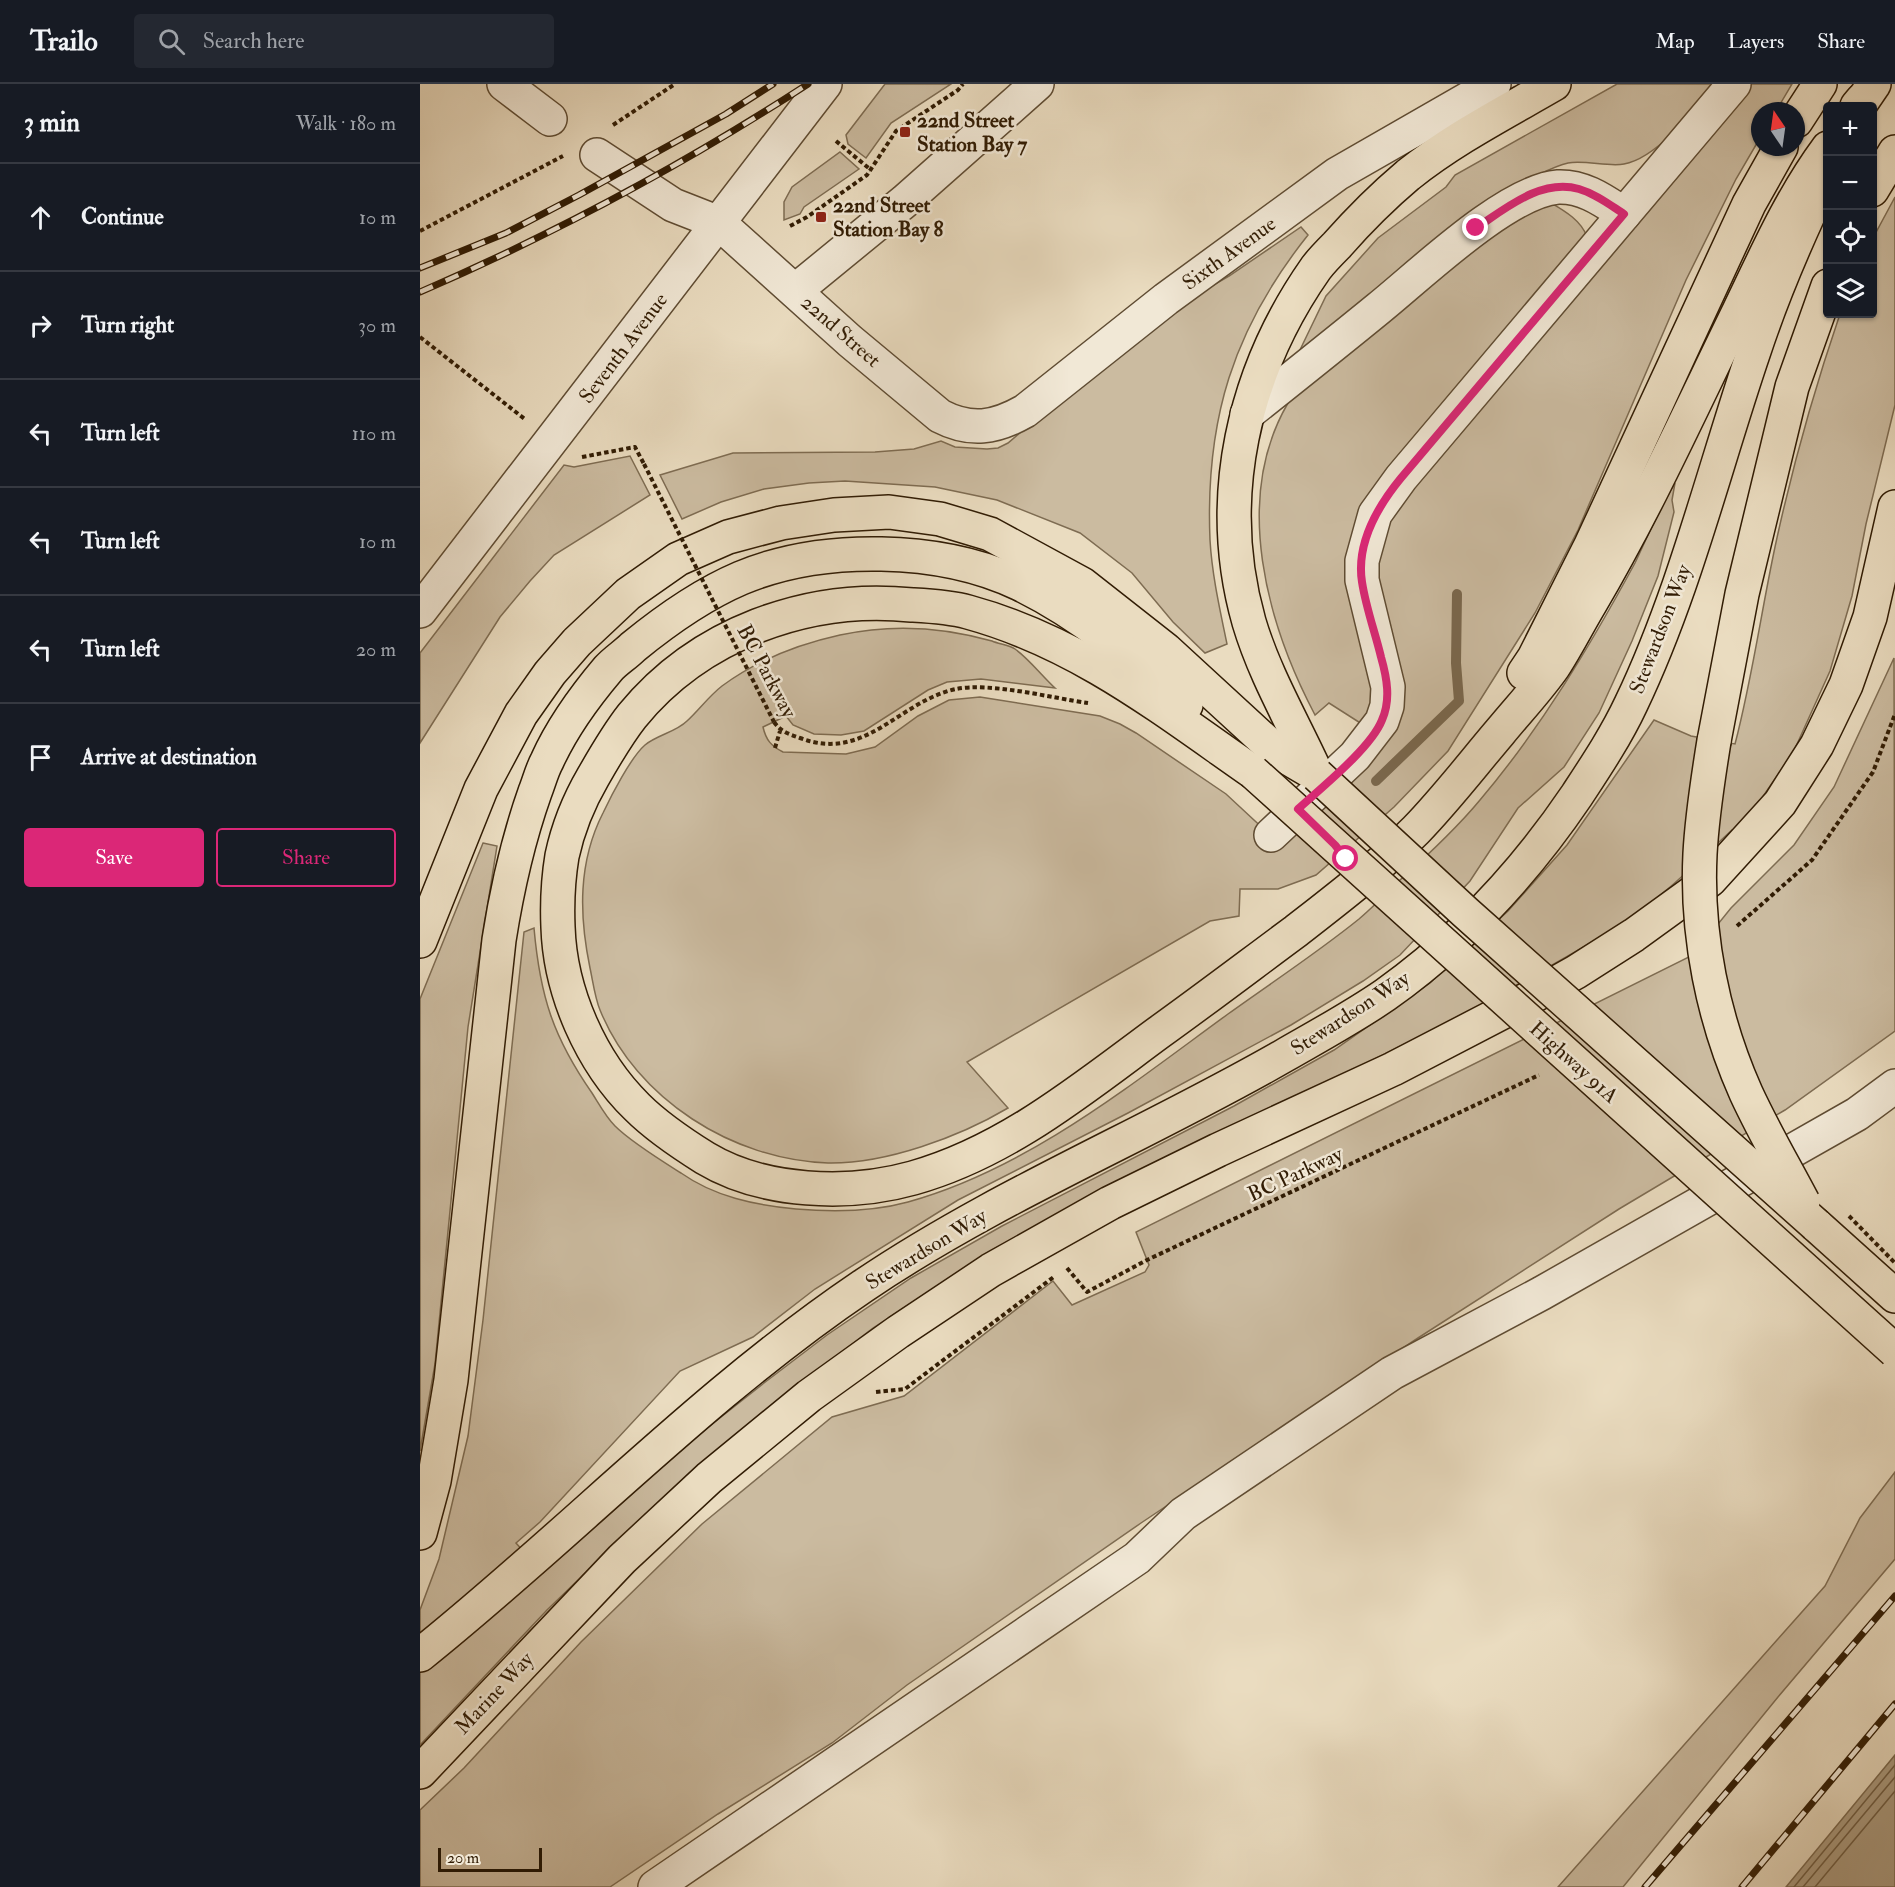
<!DOCTYPE html>
<html lang="en">
<head>
<meta charset="utf-8">
<style>
	:root { --surface:#171b24; --page:#242831; --text:#f1f3f6; --muted:#9ea1a6; --line:#363941; --accent:#db2777 }
	body { margin:0; font-family:"IM FELL Double Pica",serif; background:var(--page); color:var(--text) }
	.controls { position:absolute; right:18px; top:18px; display:grid; overflow:hidden; border-radius:6px; box-shadow:0 2px 4px #0004 }
	.controls button { width:54px; height:54px; display:grid; place-items:center; padding:0; border:0; border-bottom:2px solid var(--line); background:var(--surface); color:var(--text); font:30px sans-serif }
	.compass { position:absolute; left:1331px; top:18px; width:54px; height:54px; border-radius:50%; background:var(--surface); box-shadow:0 2px 4px #0004; rotate:347deg }
	.scale { position:absolute; left:18px; bottom:15px; width:104px; box-sizing:border-box; padding-left:6px; border:3px solid #311c04; border-top:0; font-size:16px; line-height:21px; white-space:nowrap; color:#311c04; -webkit-text-stroke:4px #f1e8d6; paint-order:stroke }
	.stop { position:absolute; width:18px; height:18px; margin:-14px; border:4px solid #db2777; border-radius:50%; background:#fff }
	.stop.end { background:#db2777; border-color:#fff; box-shadow:0 2px 6px #0008 }
	.list { margin:0; padding:0; list-style:none }
	h2 { display:flex; justify-content:space-between; align-items:center; height:78px; margin:0; padding:0 24px; font-size:26px }
	h2 small { font-size:20px; font-weight:400; color:var(--muted) }
	.list li { display:grid; grid-template-columns:39px 1fr auto; gap:18px; align-items:center; box-sizing:border-box; height:108px; padding:0 24px; border-top:2px solid var(--line) }
	.list b { display:block; font-size:22px; white-space:nowrap }
	.list em { font-size:20px; font-style:normal; color:var(--muted) }
	.actions { display:flex; gap:12px; padding:18px 24px }
	.actions a { flex:1; padding:14px 0; border:2px solid var(--accent); border-radius:6px; text-align:center; font-size:21px; color:var(--accent) }
	.actions .main { background:var(--accent); color:#fff }
	.icon { flex:none; width:33px; height:33px; fill:none; stroke:currentColor; stroke-width:2; stroke-linecap:round; stroke-linejoin:round }
	.map { position:relative; flex:none; width:1475px; height:1803px; overflow:hidden }
	header { display:flex; align-items:center; gap:36px; box-sizing:border-box; height:84px; padding:0 30px; background:var(--surface); border-bottom:2px solid var(--line) }
	header strong { font-size:28px }
	nav { display:flex; gap:33px; margin-inline-start:auto; font-size:21px }
	.search { width:420px; height:54px; background:var(--page); display:flex; align-items:center; gap:15px; box-sizing:border-box; padding:0 21px; border-radius:6px; color:var(--muted); font-size:22px }
	main { display:flex }
	aside { flex:1; background:var(--surface) }
	.map>svg:first-child { display:block }
</style>
</head>
<body>
<header>
<strong>Trailo</strong>
<div class="search"><svg class="icon" aria-label="search" viewBox="0 0 24 24"><circle cx="10" cy="10" r="6"/><path d="M15 15l6 6"/></svg>Search here</div>
<nav><a>Map</a><a>Layers</a><a>Share</a></nav>
</header>
<main>
<aside>
<h2>3 min<small>Walk · 180 m</small></h2>
<ul class="list">
<li><svg class="icon" aria-label="ahead" viewBox="0 0 24 24"><path d="M12 20V5M6 11l6-6 6 6"/></svg><div><b>Continue</b></div><em>10 m</em></li>
<li><svg class="icon" aria-label="right" viewBox="0 0 24 24"><path d="M7 20v-9h11M14 6l5 5-5 5"/></svg><div><b>Turn right</b></div><em>30 m</em></li>
<li><svg class="icon" aria-label="left" viewBox="0 0 24 24"><path d="M17 20v-9H6M10 6l-5 5 5 5"/></svg><div><b>Turn left</b></div><em>110 m</em></li>
<li><svg class="icon" aria-label="left" viewBox="0 0 24 24"><path d="M17 20v-9H6M10 6l-5 5 5 5"/></svg><div><b>Turn left</b></div><em>10 m</em></li>
<li><svg class="icon" aria-label="left" viewBox="0 0 24 24"><path d="M17 20v-9H6M10 6l-5 5 5 5"/></svg><div><b>Turn left</b></div><em>20 m</em></li>
<li><svg class="icon" aria-label="arrive" viewBox="0 0 24 24"><path d="M6 21V4h12l-3 4 3 4H6"/></svg><div><b>Arrive at destination</b></div></li>
</ul>
<div class="actions"><a class="main">Save</a><a>Share</a></div>
</aside>
<div class="map">
<svg width="1475" height="1803" viewBox="0 0 1475 1803">
	<rect width="100%" height="100%" fill="#eadcc0"/>
	<filter id="stains"><feTurbulence type="fractalNoise" baseFrequency=".00333" numOctaves="4"/><feColorMatrix values="0 0 0 0 .2 0 0 0 0 .09 0 0 0 0 .02 0 0 0 .5 -.17"/></filter>
	<radialGradient id="worn" r=".72"><stop offset=".6" stop-color="#630" stop-opacity="0"/><stop offset="1" stop-color="#630" stop-opacity=".3"/></radialGradient>
	<g fill="#cbbba0" stroke="#7e6c52" stroke-width="1.5">
		<polygon points="465,0 531,0 471,39 446,74 428,60 426,51"/>
		<path d="M1197 0H1297C1276 25 1237 74 1204 80 1189 83 1165 76 1148 79 1134 82 1119 91 1105 97L878 270 906 212 958 154 1026 103 1035 91Z"/>
		<path d="M1325 0H1372L1356 27H1340V54L1316 95 1266 196 1158 446 1115 529 1028 667 974 723 896 791 858 805H820L819 832 790 837 547 978 588 1024C539 1053 466 1080 408 1079 313 1076 216 1015 180 926 175 914 173 898 170 884 159 831 158 778 183 729 191 712 211 673 225 661 237 651 256 648 267 637 279 626 289 612 302 602 336 577 379 560 420 551 470 540 523 543 572 557 579 560 589 561 595 565 609 575 622 592 635 604L561 595 527 598 508 606 444 647 421 651 394 650 373 641 366 632 343 643C346 656 351 662 363 668L426 670 455 663 498 632 529 616 560 613 680 632 700 640 716 649 806 710 862 762 960 652 952 500 966 431Z"/>
		<polygon points="420,68 439,85 384,123 380,130 364,136 364,118 372,103"/>
		<path d="M1475 113V321L1446 440 1432 512 1410 587 1373 669 1337 721 1317 746H1312C1276 779 1241 815 1200 841 1146 875 1089 905 1033 936L574 1165 453 1244 352 1321 236 1421 127 1526 0 1661V1526L19 1475 48 1352 63 1236 104 848 114 844C120 912 133 953 172 1009 179 1020 186 1033 195 1042 211 1058 242 1077 261 1089 295 1113 335 1121 376 1125 412 1128 452 1128 488 1118 607 1085 709 1002 808 930 851 899 897 869 939 835 953 823 967 809 980 796 1008 771 1036 745 1060 716 1121 644 1170 562 1215 479 1228 452 1239 424 1255 399L1252 416 1254 428 1238 492 1212 557 1179 629 1144 683 1098 724 1050 797 980 871 943 897 871 941 708 1029 538 1116 395 1205 333 1253 260 1287 120 1438 96 1459 123 1489 277 1352 344 1299 407 1251 491 1194 582 1142 814 1022 914 966 1010 899 1088 827 1147 761 1234 636 1271 652 1315 660C1332 595 1341 529 1355 463 1372 384 1394 306 1420 230H1452L1453 154Z"/>
		<path d="M1126 116C1141 125 1161 135 1167 153L945 431 958 598 945 642 909 619 895 631C847 540 812 415 868 319 875 308 910 282 922 271 976 225 1030 178 1084 132Z"/>
		<path d="M881 143 888 151C813 245 785 336 790 456 792 491 800 526 807 560L785 569 753 538 712 489 660 449 577 416 515 403 425 397 389 399 344 405 301 418 262 435 240 391 313 369 455 368 494 365 521 357 535 363 567 365 578 364 588 359 665 293 764 218 809 192Z"/>
		<polygon points="210,372 230,411 134,471 110,497 80,533 0,659 0,569 144,381 154,383"/>
		<polygon points="1474,574 1475,947 1365,1026 1199,1125 998,1254 721,1439 487,1601 412,1659 298,1730 190,1803 0,1803 0,1726 44,1684 161,1558 282,1440 412,1333 484,1312 633,1197 652,1221 725,1188 729,1181 716,1148 1273,871 1311,824 1374,761 1414,703"/>
		<polygon points="63,759 77,762 48,943 15,1280 0,1367 0,915"/>
		<polygon points="1475,1388 1475,1475 1358,1613 1203,1803 1138,1803 1405,1502 1440,1434"/>
	</g>
	<polygon fill="#ab9b80" stroke="#7a684e" stroke-width="1.5" points="1475,1671 1475,1803 1366,1803"/>
	<g fill="none" stroke-linecap="round" stroke-linejoin="round">
		<g stroke="#6e5c42" stroke-width="1.5">
			<polyline points="1374,1803 1475,1681"/>
			<polyline points="1383,1803 1475,1693"/>
			<polyline points="1395,1803 1475,1707"/>
		</g>
		<polyline stroke="#7a684e" stroke-width="10" points="956,697 1039,617 1036,579 1037,510"/>
		<g stroke="#5f4c33" stroke-width="36">
			<g id="minor">
				<polyline points="84,0 130,35"/>
				<path d="M177 71 253 121 299 139 430 257 520 332C551 348 575 344 605 327L746 215 917 90 1074 0"/>
				<polyline points="375,207 485,117 617,0"/>
				<path d="M827 330C871 295 915 260 959 224 1000 191 1087 107 1138 103 1164 102 1184 117 1204 130"/>
				<polyline points="0,527 405,0"/>
				<polyline points="851,751 935,672 962,637 967,622 968,603 942,496 942,477 955,430 981,394 1314,0"/>
				<polyline points="235,1803 717,1474 763,1430 972,1289 1122,1209 1437,1030 1475,1002"/>
			</g>
		</g>
		<g stroke="#311c04" stroke-width="36">
			<g id="major">
				<polyline points="1439,22 1454,0"/>
				<path d="M0 1571C150 1451 283 1310 443 1202 576 1112 726 1051 865 971 898 952 933 933 965 911 1041 857 1105 788 1157 711 1176 682 1196 652 1211 620 1265 507 1294 384 1334 267 1354 206 1380 147 1408 89"/>
				<polyline points="0,1688 202,1475 289,1394 389,1312 478,1248 571,1186 690,1119 798,1066 973,985 1106,916 1156,888 1214,851 1290,796 1360,719 1397,661 1426,601 1450,533 1475,423"/>
			</g>
		</g>
		<g stroke="#311c04" stroke-width="36">
			<g id="highway">
				<polyline points="1437,22 1442,16"/>
				<polyline points="1376,37 1400,0"/>
				<polyline points="1452,106 1475,68"/>
				<polyline points="1104,589 1114,574 1171,461 1329,120 1361,63"/>
				<polyline points="1294,657 1322,510 1372,303 1408,202"/>
				<path d="M833 688C741 624 658 558 548 528 530 523 510 522 492 521 387 510 279 550 212 632 197 651 185 672 173 693 159 717 148 744 142 772 138 796 137 819 138 843 140 908 171 978 217 1023 237 1043 261 1059 285 1074 343 1109 429 1112 493 1094 586 1068 662 1005 738 949 784 916 830 881 876 847 917 815 959 783 996 746 1026 715 1052 681 1080 648 1098 626 1118 605 1134 582 1147 562 1158 540 1170 520 1226 425 1271 325 1319 227 1346 171 1371 114 1408 64"/>
				<path d="M897 691C874 640 845 592 829 538 794 415 823 288 896 184 902 176 910 168 917 161 939 136 962 113 988 91 1033 55 1084 29 1134 0"/>
				<polyline points="0,857 61,705 101,630 130,589 157,558 208,510 258,475 308,453 361,439 414,431 469,428 520,435 570,450 662,500 746,566 856,667 897,691"/>
				<polyline points="1396,1141 1475,1212"/>
				<path d="M0 1449 14 1397 31 1296 79 856C87 805 98 756 115 708 119 698 122 686 127 677 141 646 166 611 188 585 195 577 205 571 213 563 246 536 281 511 321 494 402 460 521 462 600 500 662 530 715 575 766 621"/>
			</g>
		</g>
		<g stroke="#311c04" stroke-width="4" stroke-dasharray="4.5 3" stroke-linecap="butt">
			<polyline points="193,41 255,0"/>
			<polyline points="416,57 451,86"/>
			<polyline points="370,142 387,133 447,91 476,47 538,6 543,0"/>
			<polyline points="0,147 143,72"/>
			<polyline points="0,253 106,336"/>
			<polyline points="162,373 215,363 224,380"/>
			<path d="M354 638C361 648 369 650 380 654 445 679 479 617 536 605 570 598 632 614 668 619"/>
			<polyline points="355,664 360,647"/>
			<polyline points="647,1184 667,1208 727,1176 1119,991"/>
			<polyline points="456,1308 485,1305 635,1192"/>
		</g>
		<use href="#minor" stroke="#f1e8d6" stroke-width="33"/>
		<use href="#major" stroke="#eadcc0" stroke-width="33"/>
		<use href="#highway" stroke="#eadcc0" stroke-width="33"/>
		<g stroke="#311c04" stroke-width="7">
			<g id="rail">
				<polyline points="0,184 86,149 159,111 306,30 353,0"/>
				<path d="M0 208C134 150 265 80 388 0"/>
				<polyline points="1225,1803 1475,1512"/>
				<polyline points="1322,1803 1475,1620"/>
			</g>
		</g>
		<use href="#rail" stroke="#f1e8d6" stroke-width="4.5" stroke-dasharray="14" stroke-linecap="butt"/>
		<g stroke="#311c04" stroke-width="36" stroke-linecap="butt">
			<g id="highway-bridge">
				<path d="M1294 657C1288 694 1282 732 1280 770 1276 851 1293 935 1326 1009 1343 1046 1364 1082 1383 1118"/>
				<polyline points="833,688 1475,1267"/>
				<polyline points="897,691 1045,828 1396,1141"/>
			</g>
		</g>
		<g stroke="#311c04" stroke-width="4" stroke-dasharray="4.5 3" stroke-linecap="butt">
			<polyline points="224,380 354,638"/>
			<polyline points="1317,842 1392,776 1453,688 1475,630"/>
			<polyline points="1429,1132 1475,1179"/>
		</g>
		<use href="#highway-bridge" stroke="#eadcc0" stroke-width="33"/>
	</g>
	<g fill="none" stroke-linecap="round" stroke-linejoin="round">
		<path stroke="#db2777" stroke-width="8" d="M926 775 915 761 878 725C901 704 951 664 962 636 971 616 967 594 961 573 955 548 946 524 942 498 936 460 958 422 981 394L1204 130C1190 121 1176 110 1159 105 1121 94 1085 125 1056 144"/>
	</g>
	<g fill="#8f2418" stroke="#f1e8d6" stroke-width="2">
		<rect x="479" y="42" width="12" height="12" rx="3"/>
		<rect x="395" y="127" width="12" height="12" rx="3"/>
	</g>
	<g text-anchor="middle" stroke-width="5" stroke-linejoin="round" paint-order="stroke">
		<g font-size="21" font-weight="bold" fill="#311c04" stroke="#f1e8d6" text-anchor="start">
			<text x="497" y="43">22nd Street<tspan x="497" dy="24">Station Bay 7</tspan></text>
			<text x="413" y="128">22nd Street<tspan x="413" dy="24">Station Bay 8</tspan></text>
		</g>
		<g font-size="21" fill="#311c04" stroke="#f1e8d6">
			<text transform="translate(809 169) rotate(-36)" y="7">Sixth Avenue</text>
			<text transform="translate(421 247) rotate(41)" y="7">22nd Street</text>
			<text transform="translate(203 264) rotate(-53)" y="7">Seventh Avenue</text>
			<text transform="translate(1240 545) rotate(-69)" y="7">Stewardson Way</text>
			<text transform="translate(347 587) rotate(62)" y="7">BC Parkway</text>
			<text transform="translate(930 929) rotate(-33)" y="7">Stewardson Way</text>
			<text transform="translate(1154 978) rotate(42)" y="7">Highway 91A</text>
			<text transform="translate(875 1090) rotate(-25)" y="7">BC Parkway</text>
			<text transform="translate(506 1165) rotate(-31)" y="7">Stewardson Way</text>
			<text transform="translate(74 1609) rotate(-47)" y="7">Marine Way</text>
		</g>
	</g>
	<rect width="100%" height="100%" filter="url(#stains)"/>
	<rect width="100%" height="100%" fill="url(#worn)"/>
</svg>
<div class="controls">
<button>+</button>
<button>−</button>
<button><svg class="icon" aria-label="locate" viewBox="0 0 24 24"><circle cx="12" cy="12" r="6"/><path d="M12 2v4M12 18v4M2 12h4M18 12h4"/></svg></button>
<button><svg class="icon" aria-label="layers" viewBox="0 0 24 24"><path d="M12 4l9 5-9 5-9-5zM3 14l9 5 9-5"/></svg></button>
</div>
<svg class="compass" viewBox="-18 -18 36 36"><path d="M0-13l5 13h-10z" fill="#e53935"/><path d="M0 13l5-13h-10z" fill="#9ea1a6"/></svg>
<div class="scale">20 m</div>
<div class="stop" style="left:926px;top:775px"></div>
<div class="stop end" style="left:1056px;top:144px"></div>
</div>
</main>
</body>
</html>
